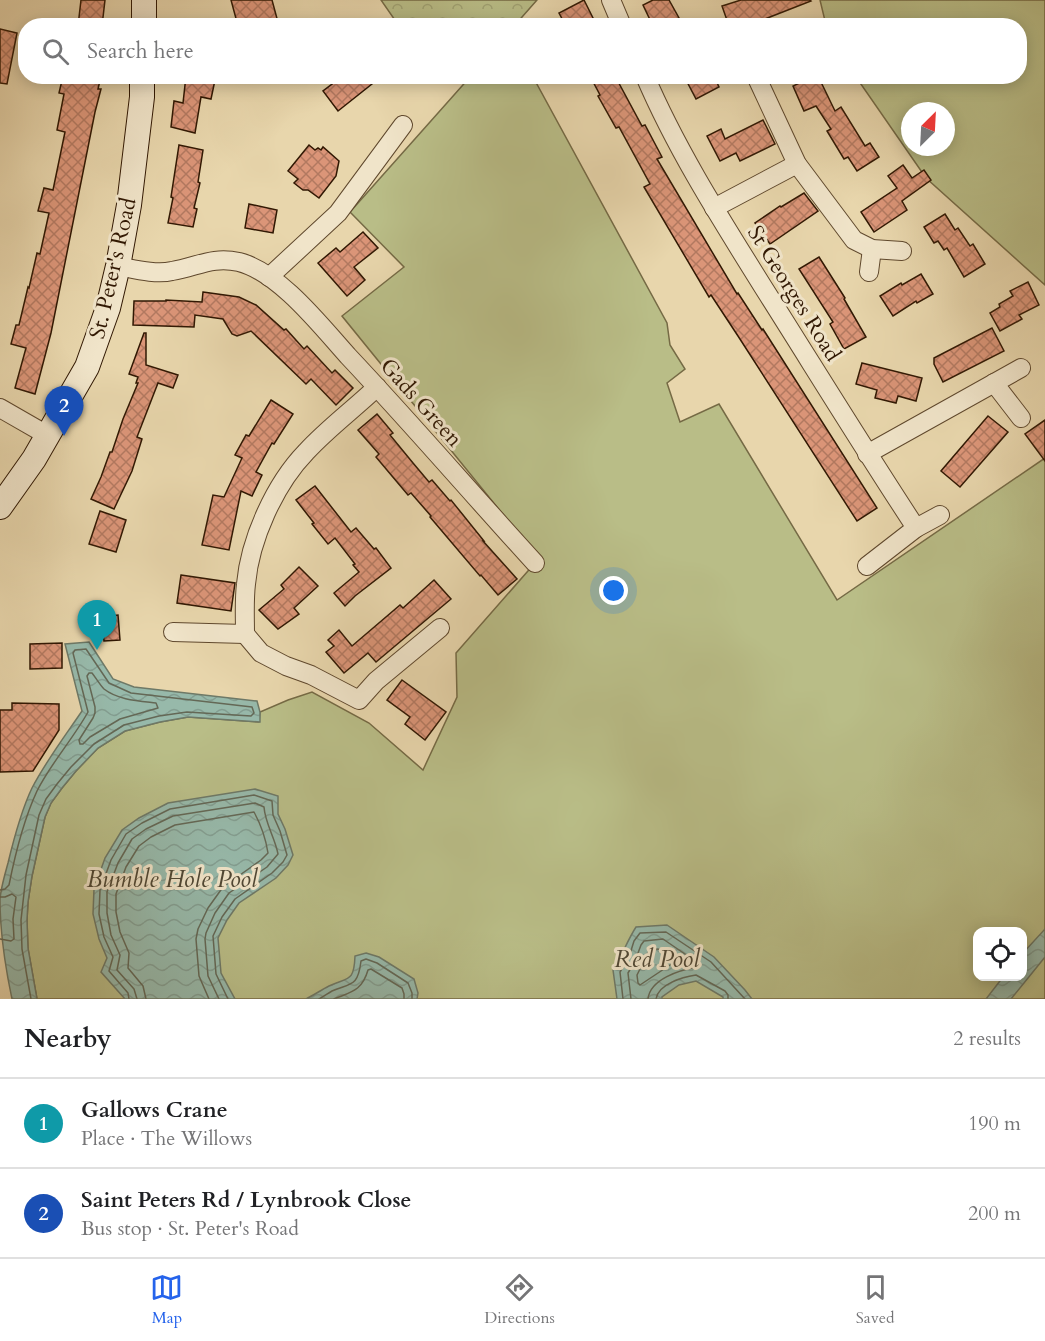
<!DOCTYPE html>
<html lang="en">
<head>
<meta charset="utf-8">
<style>
	:root { --surface:#fff; --page:#f6f6f6; --text:#202124; --muted:#757577; --line:#e0e0e0; --accent:#2563eb }
	body { margin:0; font-family:Cardo,serif; background:var(--page); color:var(--text) }
	.controls { position:absolute; right:18px; bottom:18px; display:grid; overflow:hidden; border-radius:12px; box-shadow:0 3px 15px #0003 }
	.controls button { width:54px; height:54px; display:grid; place-items:center; padding:0; border:0; border-bottom:2px solid var(--line); background:var(--surface); color:var(--text); font:30px sans-serif }
	.compass { position:absolute; left:901px; top:102px; width:54px; height:54px; border-radius:50%; background:var(--surface); box-shadow:0 3px 15px #0003; rotate:24deg }
	.you { position:absolute; left:614px; top:591px; width:21px; height:21px; margin:-15px; border:4px solid #fff; border-radius:50%; background:#1a73e8; box-shadow:0 0 0 9px #1a73e833 }
	.badge { display:grid; place-items:center; width:39px; height:39px; border-radius:50%; background:var(--accent); color:#fff; font-size:20px; font-weight:700 }
	.pin { position:absolute; translate:-50% -50px; filter:drop-shadow(0 2px 3px #0008) }
	.pin::after { content:''; position:absolute; top:32px; width:21px; height:18px; background:inherit; clip-path:polygon(0 0,100% 0,50% 100%) }
	.list { margin:0; padding:0; list-style:none }
	h2 { display:flex; justify-content:space-between; align-items:center; height:78px; margin:0; padding:0 24px; font-size:26px }
	h2 small { font-size:20px; font-weight:400; color:var(--muted) }
	.list li { display:grid; grid-template-columns:39px 1fr auto; gap:18px; align-items:center; box-sizing:border-box; height:90px; padding:0 24px; border-top:2px solid var(--line) }
	.list b { display:block; font-size:22px; white-space:nowrap }
	.list p { margin:0; font-size:20px; white-space:nowrap; color:var(--muted) }
	.list em { font-size:20px; font-style:normal; color:var(--muted) }
	.icon { flex:none; width:33px; height:33px; fill:none; stroke:currentColor; stroke-width:2; stroke-linecap:round; stroke-linejoin:round }
	.map { position:relative; flex:none; width:1045px; height:999px; overflow:hidden }
	.search { position:absolute; background:var(--surface); box-shadow:0 3px 15px #0003; left:18px; right:18px; top:18px; height:66px; display:flex; align-items:center; gap:15px; box-sizing:border-box; padding:0 21px; border-radius:24px; color:var(--muted); font-size:22px }
	.sheet { height:258px; background:var(--surface) }
	nav { display:flex; justify-content:space-around; align-items:center; box-sizing:border-box; height:84px; border-top:2px solid var(--line); background:var(--surface); font-size:16px; color:var(--muted) }
	nav a { display:grid; justify-items:center; gap:3px }
	nav .on { color:var(--accent) }
	.map>svg:first-child { display:block }
</style>
</head>
<body>
<div class="map">
<svg width="1045" height="999" viewBox="0 0 1045 999">
	<defs>
		<pattern id="forest-crowns" width="20" height="18" patternUnits="userSpaceOnUse" patternTransform="scale(1.5)"><rect width="20" height="18" fill="#b9bd87"/><path d="M2 6a3 3 0 1 1 6 0M12 15a3 3 0 1 1 6 0" fill="none" stroke="#a0a273"/></pattern>
		<pattern id="water-waves" width="16" height="10" patternUnits="userSpaceOnUse" patternTransform="scale(1.5)"><rect width="16" height="10" fill="#97b9aa"/><path d="M0 5q4-4 8 0t8 0" fill="none" stroke="#839e91"/></pattern>
		<pattern id="building-cross-hatch" width="8" height="8" patternUnits="userSpaceOnUse" patternTransform="scale(1.5)"><rect width="8" height="8" fill="#db9578"/><path d="M0 0l8 8M0 8l8-8" fill="none" stroke="#b27960"/></pattern>
	</defs>
	<rect width="100%" height="100%" fill="#e8d6ac"/>
	<filter id="stains"><feTurbulence type="fractalNoise" baseFrequency=".00333" numOctaves="4"/><feColorMatrix values="0 0 0 0 .2 0 0 0 0 .09 0 0 0 0 .02 0 0 0 .5 -.17"/></filter>
	<radialGradient id="worn" r=".72"><stop offset=".6" stop-color="#630" stop-opacity="0"/><stop offset="1" stop-color="#630" stop-opacity=".3"/></radialGradient>
	<polygon fill="url(#forest-crowns)" stroke="#756a45" stroke-width="1.5" points="381,0 537,0 515,25 399,26"/>
	<g fill="#b9bd87" stroke="#756a45" stroke-width="1.5" fill-rule="evenodd">
		<path d="M820 0H1045V285L926 178 856 77 1020 76V26L826 25ZM910 111H946V147H910Z"/>
		<path d="M470 77H533L667 323 670 345 685 369 667 383 680 422 719 404 837 600 1045 458V999H37L28 949 27 920 28 902 32 876 45 817 51 803 62 788 76 771 98 748 125 731 160 722 188 717 259 722 260 712 288 700 312 692 369 723 423 770 457 697 456 653 535 563 536 555 342 316 404 267 350 212ZM978 932H1022V976H978Z"/>
	</g>
	<g fill="url(#water-waves)" stroke="#6e7967" stroke-width="1.5">
		<path d="M89 642 113 679 134 687 257 701 260 712V722L188 717 160 722 125 731 98 748 76 771 62 788 51 803 45 817 32 876 28 902 27 920 28 948 37 999H12C5 966 0 932 0 899 1 887 5 874 8 863 14 838 21 811 32 788 46 761 65 736 82 711L65 644Z"/>
		<polygon points="255,789 278,796 278,814 285,829 293,855 288,865 276,878 239,903 227,920 218,938 221,973 235,999 125,999 101,972 107,958 99,939 93,914 94,889 105,858 122,830 139,818 168,803"/>
		<path d="M667 925 714 957 745 990 752 999H723V997L696 981 679 985 662 997V999H617L613 970C622 956 627 941 636 927Z"/>
		<polygon points="1045,929 1045,957 1011,999 986,999 1003,977 1022,976 1023,953"/>
		<path d="M366 953 379 957 414 979 418 993 417 999H306C314 995 321 990 329 986 349 977 354 982 355 956Z"/>
	</g>
	<g fill="none" stroke-linecap="round" stroke-linejoin="round">
		<g stroke="#646856" stroke-width="1.5">
			<path d="M89 673H92C96 678 100 685 104 689 118 700 139 701 156 703L158 708 120 719 90 737 83 744H80L79 740 93 718 95 713V707L87 676Z"/>
			<path d="M0 890 5 889 9 885C15 855 24 819 37 791 51 763 73 739 88 712L73 653 75 650 86 649 109 683 131 693 252 707 254 713 251 716 187 712 159 716 124 725 94 744 71 767 57 784 46 799 39 815 26 875 21 920 22 949 31 999"/>
			<polyline points="0,897 5,897 12,894 16,897 13,919 14,939 11,941 0,939"/>
			<path d="M650 949C660 948 671 952 676 961L640 985 638 983 637 975Z"/>
			<polyline points="129,999 128,993 109,971 113,957 104,937 99,914 100,890 111,860 126,834 142,823 170,809 254,795 272,801 273,815 280,831 287,855 283,862 272,873 235,899 222,917 213,936 216,974 228,999"/>
			<path d="M137 999 134 989 117 970 120 955 111 935 107 913V892L118 863 132 839 146 829 173 816 255 803 264 807C265 823 275 838 278 854L267 867 229 893 215 913 206 933 205 939 208 976 219 999"/>
			<path d="M146 999 143 986 128 968 129 953 120 932 116 912V894L126 867 139 846 151 837 175 825 254 812C260 823 266 840 268 853L261 860 223 887 208 908 198 929 196 939 199 976 209 999"/>
			<path d="M319 999C323 997 327 994 332 991 351 983 358 987 361 961L366 959 377 963 408 983 412 993V999"/>
			<path d="M334 999C351 992 362 991 368 970L371 969 402 988 404 994V999"/>
			<polyline points="623,999 620,972 629,957 634,941 640,933 666,932 711,962 745,999"/>
			<path d="M631 999 628 973 635 961 641 945 644 941 663 939 698 963 697 967C680 970 650 979 648 999"/>
			<path d="M656 999C658 984 683 977 696 975L725 991 728 995V999"/>
		</g>
	</g>
	<g fill="url(#building-cross-hatch)" stroke="#311803" stroke-width="1.5">
		<polygon points="81,0 105,0 102,26 78,26"/>
		<polygon points="231,0 272,0 279,26 238,26"/>
		<polygon points="584,0 597,26 566,26 559,13"/>
		<polygon points="653,0 669,0 679,18 665,26 653,26 643,5"/>
		<polygon points="741,0 810,0 811,1 747,26 729,26 722,6"/>
		<polygon points="0,29 17,33 7,84 0,83"/>
		<polygon points="63,76 101,76 98,89 101,89 95,112 51,333 35,394 15,388 26,348 11,344 16,325 19,325 28,287 29,288 37,253 40,254 49,213 38,211 44,188 53,190 65,132 57,130 64,94 59,93"/>
		<polygon points="186,76 195,76 215,80 211,99 201,97 195,133 171,127 174,101 183,103"/>
		<polygon points="326,76 382,76 338,111 323,91 332,84"/>
		<polygon points="590,76 615,76 642,126 645,125 662,157 657,159 737,294 738,293 762,330 763,329 877,508 857,521 738,336 711,295 709,297 644,187 650,184 619,127 616,128 598,96 600,95"/>
		<polygon points="684,76 714,76 719,87 696,99"/>
		<polygon points="814,76 818,76 835,111 841,107 865,146 870,143 879,157 857,171 848,157 844,159 827,131 831,129 816,106 804,111 793,86"/>
		<polygon points="763,120 775,144 740,161 736,153 720,161 707,136 721,129 725,139"/>
		<polygon points="179,145 203,150 198,182 200,183 194,208 197,209 193,227 168,223 173,198 171,197"/>
		<polygon points="309,145 315,150 318,148 321,150 323,147 339,161 336,176 319,198 308,190 303,190 294,183 298,179 288,171"/>
		<polygon points="903,165 912,178 924,170 931,180 902,201 907,210 874,232 861,212 897,188 888,176"/>
		<polygon points="804,193 818,211 770,244 755,223 780,206 781,207"/>
		<polygon points="249,204 277,210 273,233 245,228"/>
		<polygon points="945,214 955,230 958,228 970,246 973,244 985,264 964,277 947,248 944,250 938,241 934,243 924,227"/>
		<polygon points="363,232 378,248 354,267 365,280 347,296 318,263 336,248 340,252"/>
		<polygon points="819,257 845,298 844,299 866,337 844,349 830,324 833,322 799,269"/>
		<polygon points="921,274 933,294 917,303 916,301 893,316 880,296 901,283 902,285"/>
		<polygon points="1028,282 1039,305 1019,315 1022,319 1000,331 990,313 1000,307 999,304 1013,296 1010,291"/>
		<polygon points="203,292 239,297 256,305 284,330 286,329 304,349 307,346 332,373 335,370 353,388 336,405 311,379 306,384 251,331 237,336 232,334 223,319 195,315 194,327 133,325 134,301 166,301 166,300 202,302"/>
		<polygon points="992,328 1004,351 943,382 934,364 934,358"/>
		<polygon points="144,333 146,333 146,365 178,375 173,388 158,383 137,437 142,439 132,471 114,509 91,499 101,477 110,452 112,452 123,419 138,383 136,383 138,377 129,374"/>
		<polygon points="862,363 922,378 916,401 898,396 896,403 875,398 877,390 856,384"/>
		<polygon points="271,400 293,414 274,444 272,443 256,472 262,475 252,496 241,491 229,550 202,545 213,495 224,497 242,458 235,455 246,435 249,436"/>
		<polygon points="377,414 393,433 390,435 413,463 429,482 432,480 450,501 451,500 484,541 483,541 517,579 498,595 481,575 480,576 430,517 431,516 411,493 408,495 376,457 379,454 358,430"/>
		<polygon points="988,416 1008,432 960,487 941,471"/>
		<polygon points="1045,420 1045,461 1025,434"/>
		<polygon points="315,486 351,532 356,528 374,549 376,548 391,568 355,596 345,606 334,593 359,572 353,565 355,564 335,538 328,544 312,524 314,523 296,500"/>
		<polygon points="100,511 126,520 116,552 89,544"/>
		<polygon points="299,567 318,586 294,608 299,614 278,629 259,610 284,589 281,585"/>
		<polygon points="181,575 235,583 231,611 177,603"/>
		<polygon points="434,580 451,599 376,662 368,653 344,673 326,652 334,646 328,640 339,630 352,646 400,605 403,608"/>
		<polygon points="118,615 120,640 104,641 101,617"/>
		<polygon points="62,643 62,668 30,669 30,644"/>
		<polygon points="402,680 446,712 425,740 405,724 410,717 387,700"/>
		<polygon points="12,703 59,704 59,730 33,771 0,772 0,710 12,710"/>
	</g>
	<g fill="none" stroke-linecap="round" stroke-linejoin="round">
		<g stroke="#5f482d" stroke-width="20">
			<g id="street">
				<polyline points="611,0 622,26"/>
				<path d="M645 76C677 151 722 221 765 290 815 369 864 449 916 528"/>
				<polyline points="756,76 797,164 854,240 872,249 902,251"/>
				<polyline points="714,208 797,164"/>
				<path d="M118 266C134 269 156 275 172 271 197 267 212 256 239 262 279 272 321 326 348 356 412 424 472 494 535 563"/>
				<polyline points="869,272 872,249"/>
				<polyline points="269,277 338,213 403,125"/>
				<polyline points="994,383 1021,418"/>
				<path d="M377 387C354 409 328 428 306 452 275 484 250 539 246 584 244 600 245 618 245 634L261 653 286 666 311 675 359 700 376 681 440 628"/>
				<polyline points="0,408 47,435"/>
				<polyline points="867,454 1021,368"/>
				<polyline points="867,566 916,528 940,515"/>
				<polyline points="173,632 245,634"/>
			</g>
		</g>
		<g stroke="#311803" stroke-width="26">
			<g id="secondary">
				<polyline points="144,0 144,26"/>
				<polyline points="0,507 34,459 87,367 108,308 118,266 129,205 142,97 142,76"/>
			</g>
		</g>
		<use href="#street" stroke="#f0e4c9" stroke-width="18"/>
		<use href="#secondary" stroke="#f0e4c9" stroke-width="24"/>
	</g>
	<g text-anchor="middle" stroke-width="6" stroke-linejoin="round" paint-order="stroke">
		<g font-size="22" fill="#311803" stroke="#f0e4c9">
			<text transform="translate(112 268) rotate(-77)" y="8">St. Peter's Road</text>
			<text transform="translate(795 293) rotate(58)" y="8">St Georges Road</text>
			<text transform="translate(422 402) rotate(48)" y="8">Gads Green</text>
		</g>
		<g font-size="24" font-style="italic" fill="#504835" stroke="#f0e4c9">
			<text x="172" y="887">Bumble Hole Pool</text>
			<text x="657" y="967">Red Pool</text>
		</g>
	</g>
	<rect width="100%" height="100%" filter="url(#stains)"/>
	<rect width="100%" height="100%" fill="url(#worn)"/>
</svg>
<div class="controls">
<button><svg class="icon" aria-label="locate" viewBox="0 0 24 24"><circle cx="12" cy="12" r="6"/><path d="M12 2v4M12 18v4M2 12h4M18 12h4"/></svg></button>
</div>
<svg class="compass" viewBox="-18 -18 36 36"><path d="M0-13l5 13h-10z" fill="#e53935"/><path d="M0 13l5-13h-10z" fill="#757577"/></svg>
<div class="you"></div>
<div class="pin badge" style="left:97px;top:650px;background:#0f9aa8">1</div>
<div class="pin badge" style="left:64px;top:436px;background:#1a4fb4">2</div>
<div class="search"><svg class="icon" aria-label="search" viewBox="0 0 24 24"><circle cx="10" cy="10" r="6"/><path d="M15 15l6 6"/></svg>Search here</div>
</div>
<section class="sheet">
<h2>Nearby<small>2 results</small></h2>
<ul class="list">
<li><span class="badge" style="background:#0f9aa8">1</span><div><b>Gallows Crane</b><p>Place · The Willows</p></div><em>190 m</em></li>
<li><span class="badge" style="background:#1a4fb4">2</span><div><b>Saint Peters Rd / Lynbrook Close</b><p>Bus stop · St. Peter's Road</p></div><em>200 m</em></li>
</ul>
</section>
<nav>
<a class="on"><svg class="icon" aria-label="map" viewBox="0 0 24 24"><path d="M3 6l6-2 6 2 6-2v14l-6 2-6-2-6 2zM9 4v14M15 6v14"/></svg>Map</a>
<a><svg class="icon" aria-label="directions" viewBox="0 0 24 24"><path d="M12 3l9 9-9 9-9-9zM9 14v-3h6M13 9l2 2-2 2"/></svg>Directions</a>
<a><svg class="icon" aria-label="saved" viewBox="0 0 24 24"><path d="M7 4h10v16l-5-4-5 4z"/></svg>Saved</a>
</nav>
</body>
</html>
